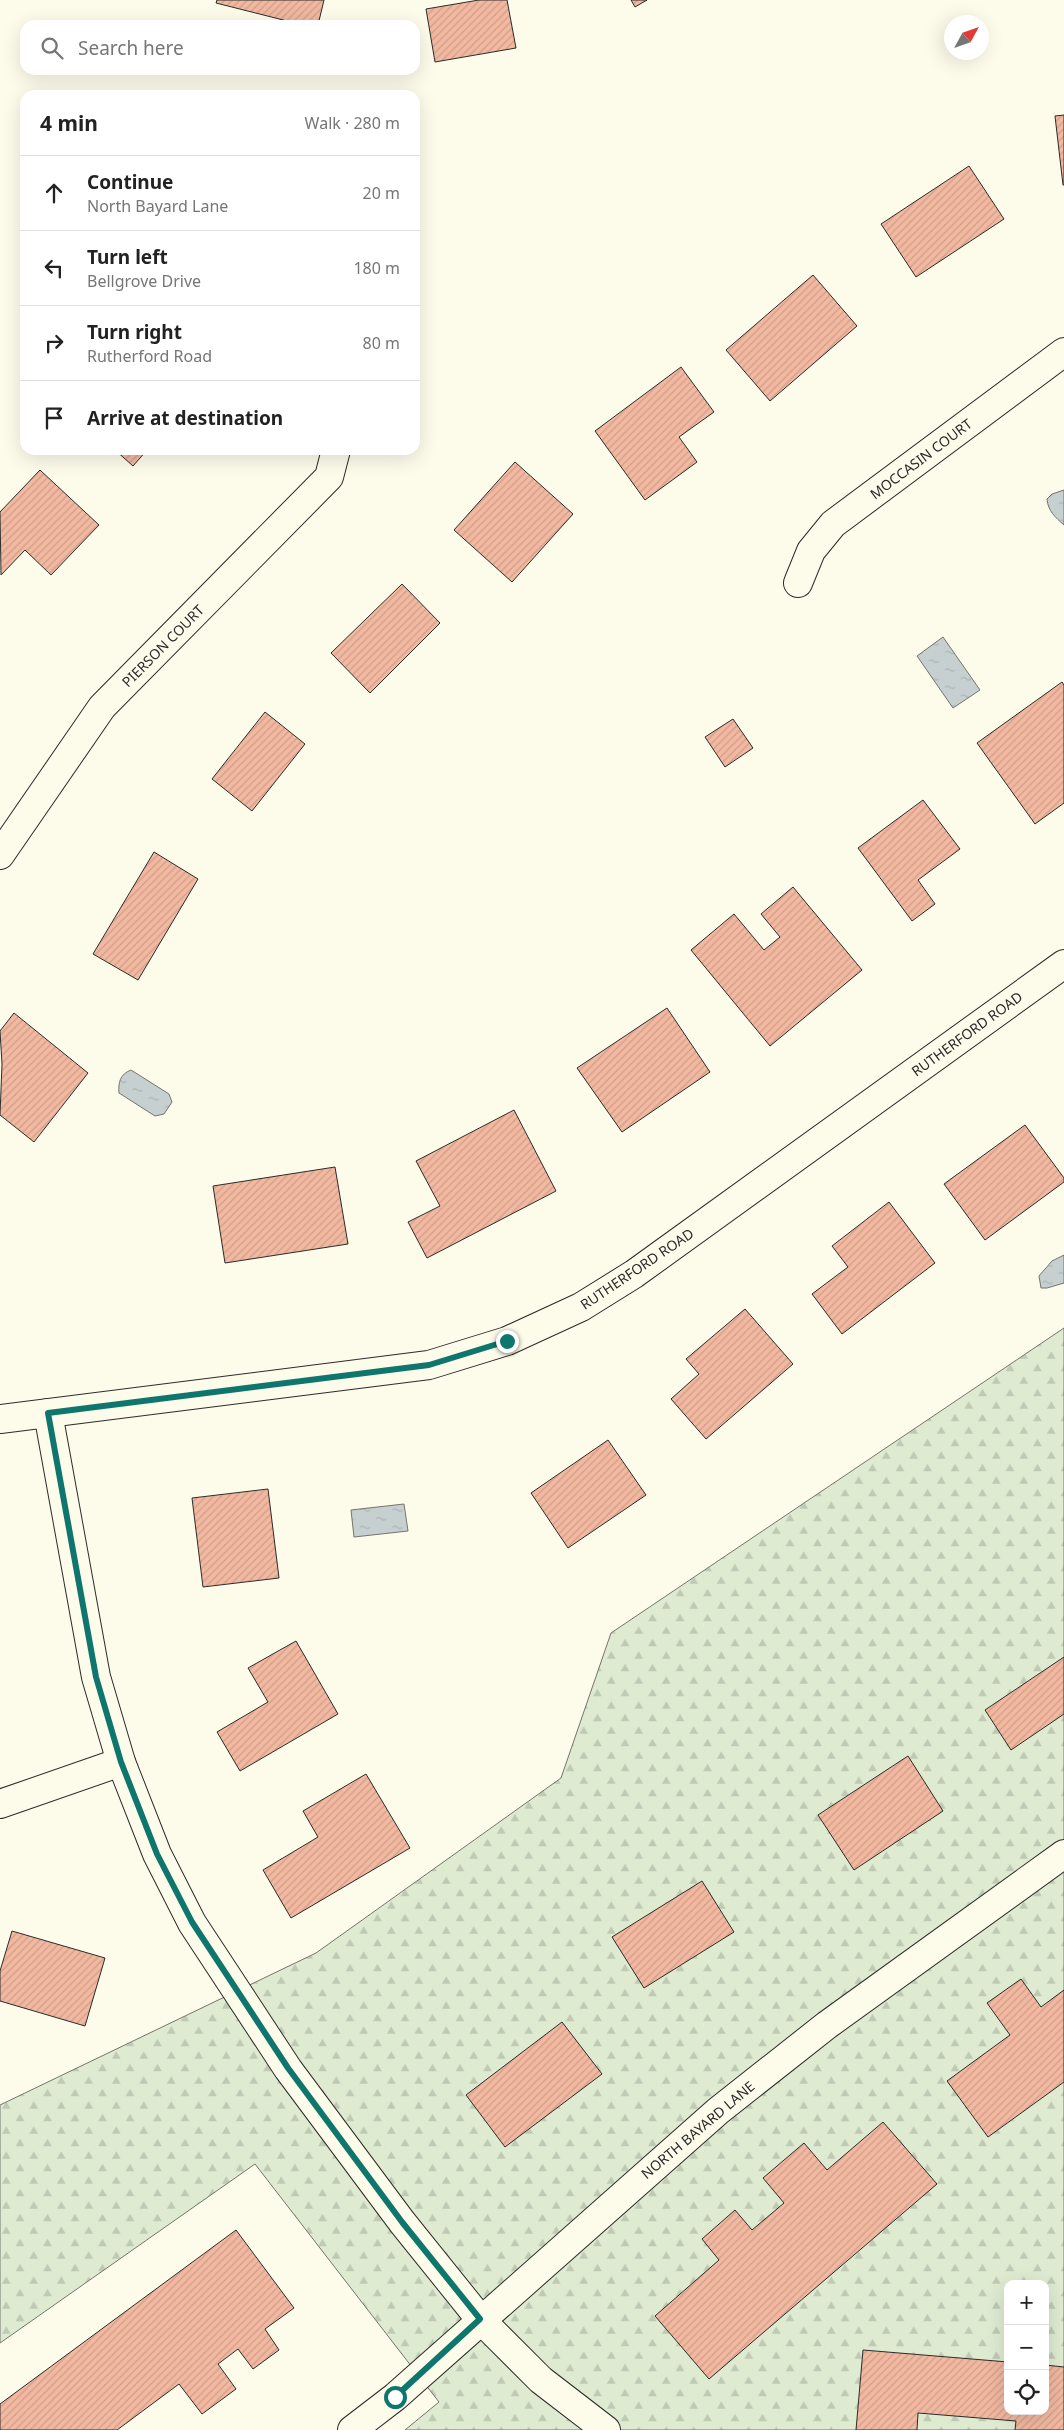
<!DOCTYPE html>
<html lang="en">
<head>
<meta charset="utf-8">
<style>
	:root { --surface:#fff; --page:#f2f2f2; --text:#222; --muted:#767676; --line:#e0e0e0 }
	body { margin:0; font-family:"Noto Sans",sans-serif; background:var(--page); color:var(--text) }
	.controls { position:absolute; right:15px; bottom:15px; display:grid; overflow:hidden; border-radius:10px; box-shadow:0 5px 20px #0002 }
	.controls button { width:45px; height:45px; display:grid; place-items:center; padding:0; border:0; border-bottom:1px solid var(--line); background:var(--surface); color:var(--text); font:25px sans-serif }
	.compass { position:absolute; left:944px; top:15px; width:45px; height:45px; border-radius:50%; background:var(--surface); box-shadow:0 5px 20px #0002; rotate:50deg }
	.stop { position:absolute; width:15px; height:15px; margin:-11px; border:4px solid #0f766e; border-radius:50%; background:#fff }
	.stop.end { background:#0f766e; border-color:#fff; box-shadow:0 1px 5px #0008 }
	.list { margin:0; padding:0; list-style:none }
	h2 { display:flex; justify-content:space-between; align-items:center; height:65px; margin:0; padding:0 20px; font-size:21px }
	h2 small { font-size:16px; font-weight:400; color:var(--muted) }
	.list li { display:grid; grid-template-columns:32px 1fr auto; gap:15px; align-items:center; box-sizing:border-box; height:75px; padding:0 20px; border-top:1px solid var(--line) }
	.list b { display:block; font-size:19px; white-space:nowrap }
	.list p { margin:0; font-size:16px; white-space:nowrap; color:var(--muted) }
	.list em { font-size:16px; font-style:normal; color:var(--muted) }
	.icon { flex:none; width:28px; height:28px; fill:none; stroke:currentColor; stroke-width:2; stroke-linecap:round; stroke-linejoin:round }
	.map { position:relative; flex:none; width:1064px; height:2430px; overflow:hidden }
	.search { position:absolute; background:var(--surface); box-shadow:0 5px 20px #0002; left:20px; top:20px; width:400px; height:55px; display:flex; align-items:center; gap:12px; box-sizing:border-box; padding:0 18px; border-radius:15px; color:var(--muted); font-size:19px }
	.panel { position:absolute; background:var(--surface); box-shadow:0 5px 20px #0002; left:20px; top:90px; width:400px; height:365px; border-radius:15px }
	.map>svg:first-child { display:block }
</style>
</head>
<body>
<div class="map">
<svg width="1064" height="2430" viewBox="0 0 1064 2430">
	<defs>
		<pattern id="forest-firs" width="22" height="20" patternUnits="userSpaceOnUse" patternTransform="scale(1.25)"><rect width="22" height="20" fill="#deebd1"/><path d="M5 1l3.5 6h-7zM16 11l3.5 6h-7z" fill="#bfcab4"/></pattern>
		<pattern id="water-ripples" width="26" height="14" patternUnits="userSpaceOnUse" patternTransform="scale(1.25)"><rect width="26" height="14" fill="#c7d0d0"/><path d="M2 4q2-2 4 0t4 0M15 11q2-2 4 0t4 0" fill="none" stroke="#abb3b3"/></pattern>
		<pattern id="building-hatch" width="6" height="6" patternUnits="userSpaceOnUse" patternTransform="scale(1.25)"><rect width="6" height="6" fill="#f2b8a0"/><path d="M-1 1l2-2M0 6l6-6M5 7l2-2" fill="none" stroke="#d09e8a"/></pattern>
	</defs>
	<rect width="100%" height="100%" fill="#fdfbea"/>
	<path fill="url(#forest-firs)" stroke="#74746e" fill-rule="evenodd" d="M1064 1328V2430H405L439 2402 255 2164 0 2343V2105L316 1953 561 1778 611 1633ZM1008 2284H1045V2411H1008Z"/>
	<g fill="url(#water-ripples)" stroke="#74746e">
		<path d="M1064 490V525C1055 517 1048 511 1047 499L1052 494Z"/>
		<polygon points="943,637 980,690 953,708 917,656"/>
		<path d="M131 1070 169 1094 172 1102 164 1114 155 1116 119 1093C118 1083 120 1074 131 1070Z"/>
		<polygon points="1064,1255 1064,1283 1047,1288 1041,1288 1039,1276 1052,1261"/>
		<polygon points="404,1504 408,1531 354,1537 351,1510"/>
	</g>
	<g fill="url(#building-hatch)" stroke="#2b2b2b">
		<polygon points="217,0 324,0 318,25 303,25 216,3"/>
		<polygon points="479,0 507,0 516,48 435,62 426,9"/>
		<polygon points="631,0 647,0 635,7"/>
		<polygon points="1064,115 1064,185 1063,185 1055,116"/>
		<polygon points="969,166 1004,219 916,277 881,224"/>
		<polygon points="813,275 857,326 770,401 726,350"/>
		<polygon points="681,367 714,412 679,437 697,462 645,500 595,431"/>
		<polygon points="115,450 147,450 133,466"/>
		<polygon points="515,462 573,514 512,582 454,530"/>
		<polygon points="40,470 99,525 51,575 25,550 1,575 0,512"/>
		<polygon points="402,584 440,623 370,693 331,653"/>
		<polygon points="1062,682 1064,685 1064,803 1035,824 977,743"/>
		<polygon points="265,712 305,744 252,811 212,779"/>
		<polygon points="733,719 753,748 725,767 705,737"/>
		<polygon points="923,800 960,849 918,880 935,904 912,921 858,848"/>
		<polygon points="154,852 198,879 138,980 93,954"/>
		<polygon points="793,887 862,970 770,1046 691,950 734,914 764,950 780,937 761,914"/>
		<polygon points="667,1008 710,1072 622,1132 577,1068"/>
		<polygon points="14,1013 88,1073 34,1142 0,1115 2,1064 0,1031"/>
		<polygon points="514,1110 556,1191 427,1258 408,1222 440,1206 416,1161"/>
		<polygon points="1025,1125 1064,1178 1064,1182 985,1240 944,1184"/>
		<polygon points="335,1167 348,1244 225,1263 213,1186"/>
		<polygon points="889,1202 935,1263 842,1334 812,1294 848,1267 832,1246"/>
		<polygon points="745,1309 793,1364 706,1439 671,1399 699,1374 686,1359"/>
		<polygon points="608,1440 646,1495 568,1548 531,1493"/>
		<polygon points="268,1489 279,1578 203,1587 192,1498"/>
		<polygon points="296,1641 338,1714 240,1771 217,1732 268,1702 248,1668"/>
		<polygon points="1064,1657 1064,1714 1011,1750 985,1710"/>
		<polygon points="908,1756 943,1811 854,1870 818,1815"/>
		<polygon points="366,1774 410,1848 291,1918 263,1870 318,1837 303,1811"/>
		<polygon points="702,1881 734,1932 644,1988 612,1937"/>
		<polygon points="12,1931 105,1958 85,2026 0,2001 0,1971"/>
		<polygon points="1021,1979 1041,2007 1064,1990 1064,2082 988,2137 947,2081 1010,2035 987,2003"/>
		<polygon points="562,2022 602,2074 505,2147 466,2095"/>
		<polygon points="883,2122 937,2184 709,2379 655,2316 719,2260 702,2239 735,2210 752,2230 784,2203 763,2178 804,2143 827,2170"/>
		<polygon points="236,2230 294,2308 265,2329 279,2350 253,2369 238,2349 218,2364 236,2389 202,2414 179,2384 117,2430 0,2430 0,2404"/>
		<polygon points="863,2350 1008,2362 1008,2411 1045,2411 1045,2365 1064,2367 1064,2430 1015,2430 1016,2421 918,2413 917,2430 856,2430"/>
	</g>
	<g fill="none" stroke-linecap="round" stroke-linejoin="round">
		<g stroke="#2b2b2b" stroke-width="30">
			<g id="minor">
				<polyline points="798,583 811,551 833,524 1064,352"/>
				<polyline points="0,855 102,707 329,477 336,450"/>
				<polyline points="48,1413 96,1677 121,1762 157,1854 192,1923 288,2069 402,2222 480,2319 541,2380 606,2430"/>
				<polyline points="0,1419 429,1365 507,1341 581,1307 634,1274 1064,964"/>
				<polyline points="0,1804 121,1762"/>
				<polyline points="352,2430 395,2397 718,2111 827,2025 1064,1854"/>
			</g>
		</g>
		<use href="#minor" stroke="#fdfbea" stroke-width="28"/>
	</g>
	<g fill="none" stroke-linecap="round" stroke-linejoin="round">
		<polyline stroke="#0f766e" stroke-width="6" points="395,2397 480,2319 402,2222 288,2068 192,1922 157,1854 121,1762 96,1677 48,1413 429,1365 507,1341"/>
	</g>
	<g text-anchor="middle" stroke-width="4" stroke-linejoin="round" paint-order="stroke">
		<g font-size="14" fill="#2b2b2b" stroke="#fdfbea">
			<text transform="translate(921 459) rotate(-37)" y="5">MOCCASIN COURT</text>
			<text transform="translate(163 646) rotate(-45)" y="5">PIERSON COURT</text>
			<text transform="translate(967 1034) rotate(-36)" y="5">RUTHERFORD ROAD</text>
			<text transform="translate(637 1269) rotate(-34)" y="5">RUTHERFORD ROAD</text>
			<text transform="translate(698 2130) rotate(-40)" y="5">NORTH BAYARD LANE</text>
		</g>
	</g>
</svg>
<div class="controls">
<button>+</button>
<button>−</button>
<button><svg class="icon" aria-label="locate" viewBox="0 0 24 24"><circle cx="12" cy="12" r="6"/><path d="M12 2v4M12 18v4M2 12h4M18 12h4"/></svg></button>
</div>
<svg class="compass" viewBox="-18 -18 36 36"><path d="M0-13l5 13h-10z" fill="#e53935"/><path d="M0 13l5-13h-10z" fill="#767676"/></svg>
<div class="stop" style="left:395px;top:2397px"></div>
<div class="stop end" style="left:507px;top:1341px"></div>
<div class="search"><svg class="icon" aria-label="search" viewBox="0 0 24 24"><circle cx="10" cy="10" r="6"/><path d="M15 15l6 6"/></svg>Search here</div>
<section class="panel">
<h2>4 min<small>Walk · 280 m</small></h2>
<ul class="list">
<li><svg class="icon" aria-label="ahead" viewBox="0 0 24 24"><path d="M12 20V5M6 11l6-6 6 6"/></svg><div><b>Continue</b><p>North Bayard Lane</p></div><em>20 m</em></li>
<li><svg class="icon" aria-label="left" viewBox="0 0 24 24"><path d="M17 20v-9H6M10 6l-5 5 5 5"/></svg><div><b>Turn left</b><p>Bellgrove Drive</p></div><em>180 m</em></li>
<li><svg class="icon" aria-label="right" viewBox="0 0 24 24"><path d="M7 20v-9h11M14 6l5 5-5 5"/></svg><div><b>Turn right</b><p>Rutherford Road</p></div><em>80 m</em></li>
<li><svg class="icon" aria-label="arrive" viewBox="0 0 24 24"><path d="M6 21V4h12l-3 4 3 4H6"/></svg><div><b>Arrive at destination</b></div></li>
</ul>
</section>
</div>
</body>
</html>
